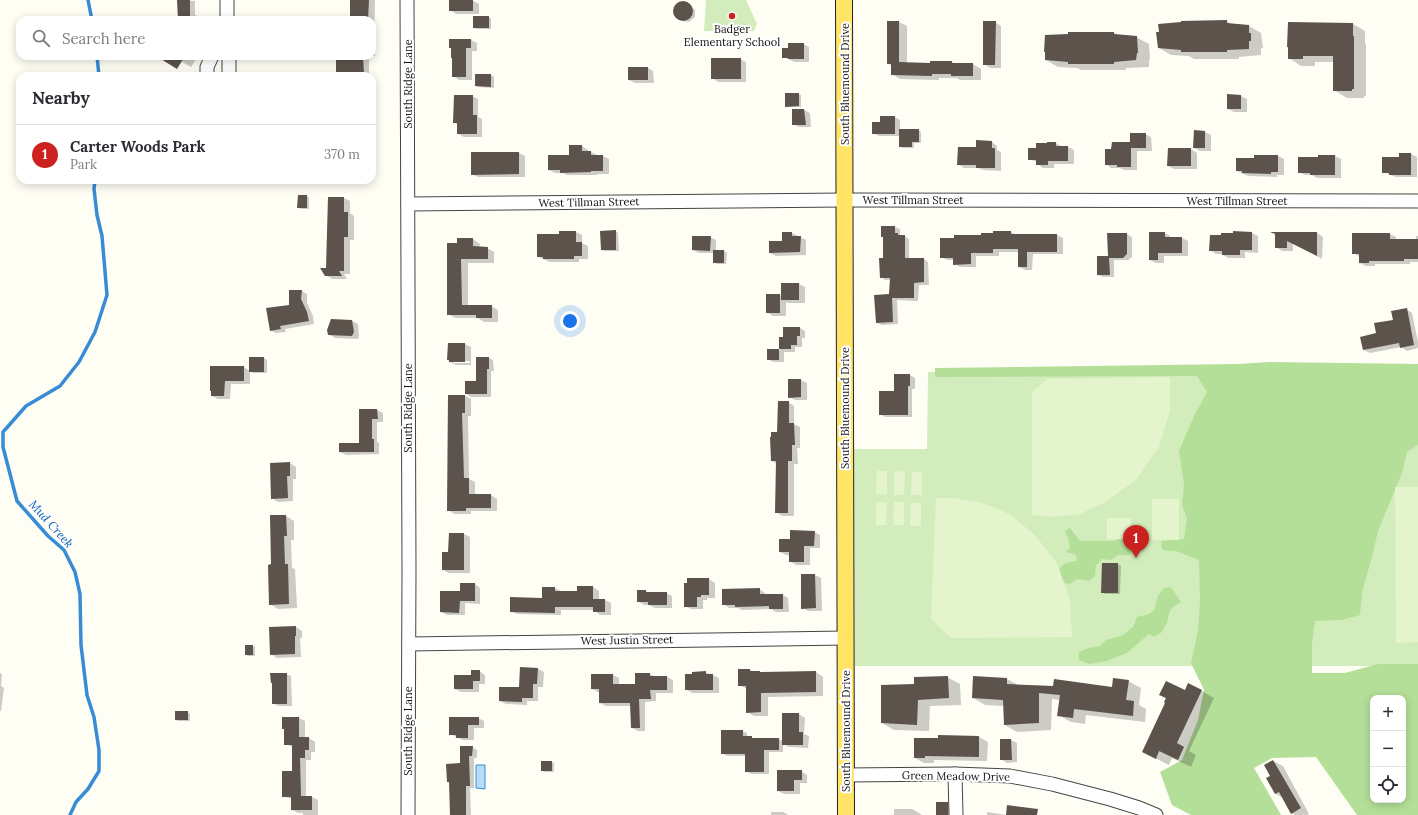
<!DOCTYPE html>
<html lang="en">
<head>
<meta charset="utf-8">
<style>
	:root { --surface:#fff; --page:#f7f7f7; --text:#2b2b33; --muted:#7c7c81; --line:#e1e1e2; --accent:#cb221f }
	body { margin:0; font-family:Lora,serif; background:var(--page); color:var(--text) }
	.controls { position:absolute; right:12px; bottom:12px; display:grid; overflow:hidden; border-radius:8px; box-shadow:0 2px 10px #0003 }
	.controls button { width:36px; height:36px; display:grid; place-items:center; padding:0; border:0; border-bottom:1px solid var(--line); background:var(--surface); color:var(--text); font:20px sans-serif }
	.you { position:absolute; left:570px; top:321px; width:14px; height:14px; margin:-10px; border:3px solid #fff; border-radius:50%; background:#1a73e8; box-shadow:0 0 0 6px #1a73e833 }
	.badge { display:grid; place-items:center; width:26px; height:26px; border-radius:50%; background:var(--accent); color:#fff; font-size:13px; font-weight:700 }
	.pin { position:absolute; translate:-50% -33px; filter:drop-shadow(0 1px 2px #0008) }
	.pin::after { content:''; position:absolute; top:21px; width:14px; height:12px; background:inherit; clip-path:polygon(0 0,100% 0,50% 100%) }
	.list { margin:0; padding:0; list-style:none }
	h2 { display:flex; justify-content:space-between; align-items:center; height:52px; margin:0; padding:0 16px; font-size:17px }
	h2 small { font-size:13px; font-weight:400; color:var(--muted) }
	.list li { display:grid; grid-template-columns:26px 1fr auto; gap:12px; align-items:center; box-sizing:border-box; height:60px; padding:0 16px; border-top:1px solid var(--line) }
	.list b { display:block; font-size:15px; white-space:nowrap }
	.list p { margin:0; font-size:13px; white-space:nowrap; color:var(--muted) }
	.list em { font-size:13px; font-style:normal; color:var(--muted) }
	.icon { flex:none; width:22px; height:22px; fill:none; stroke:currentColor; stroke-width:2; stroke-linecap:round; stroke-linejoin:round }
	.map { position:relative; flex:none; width:1418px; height:815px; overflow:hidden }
	.search { position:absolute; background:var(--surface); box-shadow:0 2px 10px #0003; left:16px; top:16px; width:360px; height:44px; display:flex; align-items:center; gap:10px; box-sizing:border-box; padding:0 14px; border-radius:12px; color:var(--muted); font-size:15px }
	.panel { position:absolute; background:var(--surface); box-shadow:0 2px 10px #0003; left:16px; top:72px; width:360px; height:112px; border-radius:12px }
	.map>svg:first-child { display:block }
</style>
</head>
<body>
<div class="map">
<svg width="1418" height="815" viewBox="0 0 1418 815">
	<rect width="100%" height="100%" fill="#fffef5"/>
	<g fill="#d2edbb">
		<polygon points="706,0 746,0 757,24 754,31 704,31"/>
		<polygon points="1418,370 1418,666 855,666 854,449 927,449 928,372"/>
	</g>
	<g fill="#b4df99" fill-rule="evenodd">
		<path d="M1269 362 1418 364V445L1407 452 1402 473 1378 531 1372 557 1362 592 1360 615 1342 620 1315 621 1312 644V673H1345L1378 664H1418V815H1357L1316 757 1272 758 1254 768 1281 815H1191L1172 805 1160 772 1182 760 1198 720 1204 690 1191 663 1198 631 1200 600 1199 560 1176 551 1163 550 1161 546 1162 541 1184 539 1187 518 1182 505 1184 485 1179 451 1194 416 1207 392 1197 376 935 377V368L1237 364ZM1373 698H1403V800H1373Z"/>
		<path d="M1070 528 1080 541H1114L1131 534 1138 536 1144 544 1143 552 1134 550 1129 555H1118L1111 560 1102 559 1096 565 1095 576 1089 581 1077 579 1070 584 1060 582 1058 573C1062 563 1066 562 1077 561L1076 555 1066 552 1070 548 1069 541 1065 531Z"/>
		<polygon points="1171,587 1181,602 1172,608 1169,613 1167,623 1162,632 1154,637 1149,634 1127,653 1107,661 1089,664 1079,660 1079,652 1088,648 1100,646 1106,640 1123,635 1133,627 1137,617 1149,614 1154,610 1158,596 1164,588"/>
	</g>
	<g fill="#e4f4cd">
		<polygon points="1170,377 1170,411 1159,447 1136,480 1104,503 1080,514 1055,517 1032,515 1032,392 1047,379"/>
		<polygon points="877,471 887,471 887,494 876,494"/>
		<polygon points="894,471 905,472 904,495 894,495"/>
		<polygon points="912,472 922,472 922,495 911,495"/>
		<polygon points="1395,487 1418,487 1418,642 1396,643"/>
		<polygon points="936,498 954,498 983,503 1009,514 1034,534 1057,563 1070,600 1072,637 951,638 931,619"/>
		<rect x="1152" y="499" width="27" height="41"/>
		<polygon points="876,502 887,502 886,525 876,525"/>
		<polygon points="894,502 904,502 904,525 893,525"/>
		<polygon points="911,503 921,503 921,526 910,526"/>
		<rect x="1107" y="518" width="24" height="21"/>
	</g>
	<polygon fill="#b6dcfa" stroke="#388cd6" points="476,765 485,765 485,789 476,788"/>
	<g fill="#0003" fill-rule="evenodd">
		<polygon points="177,0 195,1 195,15 203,18 203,20 179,20"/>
		<polygon points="351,0 375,0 374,45 375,46 375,56 369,56 369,76 343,76 337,73 354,58 354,56 372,56 372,20 351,20"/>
		<polygon points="450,0 472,0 479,4 479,14 456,14 450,10"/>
		<polygon points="681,3 687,3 695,10 695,17 689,22 683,21 675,15 675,7"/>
		<polygon points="489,17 491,19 491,29 477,29 474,28"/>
		<polygon points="1227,21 1232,25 1249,26 1261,33 1263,48 1261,48 1261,55 1239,57 1239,59 1194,59 1189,56 1171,55 1159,48 1160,33 1182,23"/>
		<polygon points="888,22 899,22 907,26 907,64 931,64 952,62 955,64 973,64 981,69 981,80 960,80 957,78 939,78 939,80 900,79 892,74 892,66 888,63"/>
		<polygon points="995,22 1001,26 1001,68 990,68 984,64"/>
		<polygon points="1353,24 1365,31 1365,43 1366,44 1366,96 1364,96 1364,98 1347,98 1334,90 1334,62 1315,62 1315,66 1301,66 1289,58"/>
		<polygon points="1069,33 1114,33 1118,35 1136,37 1149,44 1150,60 1149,60 1149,67 1126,68 1126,70 1081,70 1077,68 1058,67 1046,60 1046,53 1045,52 1069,35"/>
		<polygon points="471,40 477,43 477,51 472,51 472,80 459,80 453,76 452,49 450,47"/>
		<polygon points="803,44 809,47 809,62 795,62 783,57 789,49"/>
		<polygon points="172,56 198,56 191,67"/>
		<polygon points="740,59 746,62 746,82 718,82 712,78"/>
		<polygon points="648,68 653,71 654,83 635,83 629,80"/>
		<polygon points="476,75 491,75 494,77 494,88 478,87 476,86"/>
		<polygon points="798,94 801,95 801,107 789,107 786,106"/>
		<polygon points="472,96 478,99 478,117 482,119 482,137 464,137 458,134 458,125 454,122"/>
		<polygon points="1241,96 1247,99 1247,112 1234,112 1228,109"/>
		<polygon points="793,110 804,110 810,113 811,127 799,127 793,124"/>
		<polygon points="372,116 375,117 375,133 372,133"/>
		<polygon points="895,117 900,120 900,130 919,130 921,132 921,143 914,143 914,148 903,148 900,147 900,136 879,136 873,133 881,123"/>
		<polygon points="1205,132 1211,135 1211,151 1200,151 1194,148"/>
		<polygon points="1145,134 1151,137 1152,151 1137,151 1137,170 1124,170 1120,168 1111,168 1106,164 1112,150 1131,143"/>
		<polygon points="992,142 997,146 997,150 1001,152 1001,171 983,170 978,168 964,168 958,164"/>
		<polygon points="1056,143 1062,147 1068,147 1074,150 1074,164 1054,164 1054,168 1043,168 1037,164 1037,162 1029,159 1037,149 1037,144"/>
		<polygon points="582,146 588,150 588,152 591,152 597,155 603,156 609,159 609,174 597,174 597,175 567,175 563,173 555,173 549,170 570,156"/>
		<polygon points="1169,149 1191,149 1197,153 1197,169 1174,169 1168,166"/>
		<polygon points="519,153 525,156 525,177 478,177 472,174"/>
		<polygon points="1411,154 1417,157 1417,177 1396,177 1384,172"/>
		<polygon points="1255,156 1278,156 1284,159 1284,175 1277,175 1277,177 1249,176 1243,174 1237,171 1255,159"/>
		<polygon points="1319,156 1335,156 1341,159 1341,178 1317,178 1312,175 1305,175 1299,172 1319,158"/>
		<polygon points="306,196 309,197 309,209 301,209 298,207"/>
		<polygon points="344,198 350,201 350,213 354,216 354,240 350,240 350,274 344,274 347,279 332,279 326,275"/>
		<polygon points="895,227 900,229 900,236 904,236 909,239 909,259 924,259 928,262 929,285 919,285 918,301 897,300 898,324 882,325 877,323 890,295 891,280 885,280 881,277 884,259"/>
		<polygon points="616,231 618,233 619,251 604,251 602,250"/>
		<polygon points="576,232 582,235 582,243 588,246 588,259 579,259 579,262 550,262 538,257 560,235"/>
		<polygon points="1011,232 1016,235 1057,235 1063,238 1063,254 1033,254 1032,270 1025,270 1019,267 1019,252 999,252 999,256 976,256 976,267 960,267 954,264 954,260 947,260 941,257 982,236"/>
		<polygon points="792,233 806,240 806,255 776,256 770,253"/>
		<polygon points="1165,233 1170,236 1170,238 1182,238 1188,241 1188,256 1164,256 1164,263 1156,263 1150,260"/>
		<polygon points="1252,233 1258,236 1258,253 1245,252 1245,258 1228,258 1222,254 1216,254 1210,250 1210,236"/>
		<polygon points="1317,233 1323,237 1322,259 1293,243 1293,251 1282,251 1276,247 1276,234"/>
		<polygon points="1108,234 1127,234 1132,237 1132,257 1128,260 1114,260 1114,277 1103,277 1098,275 1109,257"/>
		<polygon points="1353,234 1390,234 1396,237 1396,240 1416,240 1416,236 1418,236 1418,262 1410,262 1410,264 1375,264 1375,266 1366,266 1360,263 1360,257 1353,253"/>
		<polygon points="710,237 716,240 716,251 724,251 727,253 726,264 717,264 714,262 714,253 699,253 693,250"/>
		<polygon points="473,239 480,244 479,248 487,248 494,252 494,263 468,263 468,306 491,306 498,310 498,322 484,322 478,318 455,318 448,314 458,244"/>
		<polygon points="782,284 799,284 805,287 805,303 788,303 786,302 786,316 773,316 767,312 780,295 782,296"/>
		<polygon points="290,291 302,291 307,294 307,303 313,316 314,324 285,329 286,332 276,333 270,330 290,306"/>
		<polygon points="1406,309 1412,313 1418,342 1418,348 1407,351 1401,347 1370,353 1364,350 1377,334"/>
		<polygon points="352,321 358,324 359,336 358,339 335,338 329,334"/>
		<polygon points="784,328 800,328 805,331 805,338 802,338 802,347 795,347 795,352 784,352 784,362 773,362 768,359 768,350 780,350 780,338 784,338"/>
		<path d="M465 344 471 347V365H456L450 362 448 360ZM453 361H470V363H453Z"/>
		<polygon points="250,358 264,358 267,360 267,373 253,373 250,371 250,384 231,384 230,399 218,399 212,396 211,367 244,367 250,371"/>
		<polygon points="489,358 493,360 494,371 491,371 491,397 471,397 466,394 477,382"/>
		<polygon points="910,375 915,378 915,389 912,389 912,417 885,417 880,414 895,392"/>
		<polygon points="801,380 807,383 807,400 795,400 789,397"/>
		<polygon points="449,396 465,396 471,399 471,416 468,416 469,479 475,482 475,495 491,495 497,499 497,511 471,511 471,514 454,514 448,510"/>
		<polygon points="788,402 794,406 794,424 800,427 800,448 797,448 798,464 794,464 794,516 782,516 776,512 777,464 772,461 778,433"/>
		<polygon points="360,410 377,410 383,413 383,422 377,422 377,442 379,443 379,454 346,455 340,452 360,444"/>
		<polygon points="290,463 296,467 296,479 293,479 293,501 278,502 272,498"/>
		<polygon points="286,516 294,521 294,540 291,540 292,568 295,569 297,608 278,609 270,604 272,565"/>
		<polygon points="814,532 820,535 820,548 810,548 810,565 796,565 790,561 790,555 786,555 780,552 791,540"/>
		<polygon points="464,534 470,537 470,573 449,573 443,570 449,553"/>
		<polygon points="1103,564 1118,564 1121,566 1120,594 1105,594 1102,592"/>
		<polygon points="802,575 815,575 821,578 822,611 808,611 802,608"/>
		<polygon points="688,579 709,579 715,583 715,598 707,598 707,600 703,600 703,609 691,609 685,606"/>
		<polygon points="475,584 480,588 480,604 465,603 465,615 447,615 441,612 461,592"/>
		<polygon points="593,587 599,591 599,600 605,600 611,603 611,615 600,615 594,610 561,610 561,615 517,614 511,611 543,599 543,588 555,588 561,591 578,592"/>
		<polygon points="759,589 765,593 765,595 783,595 788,598 789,612 776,612 771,609 742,610 738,608 729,608 723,604"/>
		<polygon points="638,591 646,591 649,593 666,593 672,596 672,608 655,608 649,605 644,605 638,601"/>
		<polygon points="296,627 302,631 302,638 300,638 301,657 277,658 271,654"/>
		<polygon points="253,646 255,647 255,656 248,656 246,655"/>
		<polygon points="538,669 544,672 543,687 538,687 538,701 527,701 527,705 506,704 500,701 520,688"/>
		<polygon points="739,670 750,670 762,673 816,672 823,677 823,696 768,697 768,716 754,716 747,712 747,689 739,685"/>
		<polygon points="479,671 485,675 485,684 479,684 479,692 461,692 455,689"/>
		<polygon points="705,672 719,678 719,693 692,693 686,689"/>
		<polygon points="0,673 2,674 1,686 4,688 1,711 0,711"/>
		<polygon points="286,674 291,676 292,706 278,706 273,703"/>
		<polygon points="650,674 656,677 667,677 673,680 673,693 656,693 656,701 645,702 645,731 638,731 632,728 631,706 606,706 600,703 600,692 598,692 592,689 613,675 619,678 619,685 636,685"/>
		<polygon points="947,677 960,684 961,705 930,706 929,731 894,730 882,723 915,684"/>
		<polygon points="1007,679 1018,685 1113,688 1128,681 1141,688 1139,705 1146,709 1145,722 1086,715 1085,724 1071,722 1058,715 1060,700 1052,699 1051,730 1017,732 1005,725 1005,706 985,705 973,698"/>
		<polygon points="1202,691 1214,698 1189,751 1196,755 1191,767 1172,758 1169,765 1143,752 1166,703 1167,699 1160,695"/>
		<polygon points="187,712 190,714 190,721 178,721 176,720"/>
		<polygon points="799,714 805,718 804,734 809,736 808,748 789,747 783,744 783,752 769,752 769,774 751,774 746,771 746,756 727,756 722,753 742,731 747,733 747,737 751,737 755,739 779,739 783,741"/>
		<polygon points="299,718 305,721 305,738 309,738 315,742 315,752 311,752 311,760 306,760 306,797 312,797 318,800 318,815 303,815 303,813 298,813 292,810 292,799 283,796 293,772 293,747 285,744 285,730 283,728"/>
		<polygon points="478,718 484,721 484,728 474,728 474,740 463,740 450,734"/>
		<polygon points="939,736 979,737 988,742 987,761 934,760 934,763 924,763 915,758 939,739"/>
		<polygon points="1011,740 1017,743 1017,762 1007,763 1001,759"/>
		<polygon points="472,747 477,750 477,758 474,758 474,788 470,788 471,815 451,815 450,783 448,782"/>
		<polygon points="1273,761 1283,766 1309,814 1307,815 1295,815 1292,813 1283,798 1276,794 1267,779 1271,777"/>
		<polygon points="552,762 554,763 554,772 544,772 542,770"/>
		<polygon points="801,771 807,775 807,783 800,783 800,794 784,794 778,791"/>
		<polygon points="947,803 958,809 958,815 937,815"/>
		<polygon points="894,809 912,809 922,815 894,815"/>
		<polygon points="771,812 783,812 788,815 771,815"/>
		<polygon points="987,812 1007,815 1034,815 987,815"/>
	</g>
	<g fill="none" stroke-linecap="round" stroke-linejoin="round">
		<g stroke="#388cd6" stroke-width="3.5">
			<polyline points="88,0 92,20"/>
			<polyline points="97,56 99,76"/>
			<polyline points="70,815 76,802 88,789 99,771 99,750 94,717 87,695 81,645 80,594 75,572 64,550 48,536 17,501 3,447 3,432 26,406 60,386 79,362 95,332 107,295 102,236 97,215 94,189 95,180"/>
		</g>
	</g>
	<g fill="#5b534c">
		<polygon points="177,0 190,0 190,20 178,20"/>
		<polygon points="350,0 369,0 368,20 350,20"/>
		<rect x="449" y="0" width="24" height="11"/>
		<circle cx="683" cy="11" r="10"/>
		<rect x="473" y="16" width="16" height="12"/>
		<polygon points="1227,20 1227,23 1249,25 1249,33 1251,33 1251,41 1249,41 1249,49 1227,50 1227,52 1181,52 1181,50 1158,48 1156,32 1159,32 1158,24 1181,22 1181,21"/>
		<polygon points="887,21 899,21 899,62 930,63 930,61 952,61 952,63 973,63 973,76 951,76 951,74 932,74 932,76 891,75 891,64 887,64"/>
		<polygon points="983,21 996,21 995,65 983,65"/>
		<polygon points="1288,22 1353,23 1353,36 1354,36 1354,89 1352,89 1352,91 1333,91 1333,56 1303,56 1303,59 1288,59 1288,47 1287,47"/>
		<polygon points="1068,32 1114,32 1114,34 1137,36 1138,53 1137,53 1136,60 1114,62 1114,64 1068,64 1068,62 1045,60 1045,52 1044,52 1045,35 1068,34"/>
		<polygon points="449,39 471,39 471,48 466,48 466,77 452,77 452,58 451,58 451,48 449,48"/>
		<polygon points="788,43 804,43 804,59 788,59 788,58 782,58 782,48 788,48"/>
		<polygon points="156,56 185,56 177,69"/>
		<polygon points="336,57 363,57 364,73 336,73"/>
		<rect x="711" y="58" width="30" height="21"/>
		<rect x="628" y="67" width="20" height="13"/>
		<polygon points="475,74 491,74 491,87 475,86"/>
		<polygon points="785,93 799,93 799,106 785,107"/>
		<polygon points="1227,94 1241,95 1241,109 1227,109"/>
		<polygon points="454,95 473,95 473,115 477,115 477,134 457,134 457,123 453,123"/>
		<polygon points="792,109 804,109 806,125 792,125"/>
		<polygon points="880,116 895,116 895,134 872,134 872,122 880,122"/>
		<polygon points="899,129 919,129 919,142 912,142 912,147 899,147"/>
		<polygon points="1194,130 1205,131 1205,148 1193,148"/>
		<polygon points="1130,133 1146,133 1146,148 1131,148 1131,167 1117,167 1117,165 1105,165 1105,149 1111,149 1112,142 1130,142"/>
		<polygon points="976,140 992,141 992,148 995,148 995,168 976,168 976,165 957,165 958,147 976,147"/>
		<polygon points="1047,142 1056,142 1056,146 1068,146 1068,161 1048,161 1048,165 1036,165 1036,160 1028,160 1028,148 1036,148 1036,143 1047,143"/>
		<polygon points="569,145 582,145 582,151 591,151 591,155 603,155 603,171 591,171 591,172 560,173 560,170 548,170 548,155 569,155"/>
		<polygon points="1168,148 1191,148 1191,166 1167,166"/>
		<polygon points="471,152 519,152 519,174 471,175"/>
		<polygon points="1399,153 1411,153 1411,175 1389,175 1389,173 1382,173 1382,157 1399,157"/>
		<polygon points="1254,155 1278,155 1278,172 1271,172 1271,174 1242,173 1242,171 1236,171 1236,158 1254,158"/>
		<polygon points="1318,155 1335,155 1335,175 1310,175 1310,173 1298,173 1298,157 1318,157"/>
		<polygon points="298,195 307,195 307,208 297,208"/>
		<polygon points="328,197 344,197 344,212 348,212 348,237 344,237 344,271 339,271 342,276 325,276 320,268 326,268"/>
		<polygon points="881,226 895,226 895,233 898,233 898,235 905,235 905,258 924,258 924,282 914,283 914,298 892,298 893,322 876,323 874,295 889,294 890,278 880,278 879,258 883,258 883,237 881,237"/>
		<polygon points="616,230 616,250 601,250 600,231"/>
		<polygon points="559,231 576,231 576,242 582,242 582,256 574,256 574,259 543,259 543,257 537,257 537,234 559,234"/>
		<polygon points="993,231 1011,231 1011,234 1057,234 1057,252 1027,252 1027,267 1018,267 1018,249 993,249 993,253 971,253 971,264 953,265 953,258 940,258 940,238 954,238 954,235 981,235 981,233 993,233"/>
		<polygon points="1233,231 1252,232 1252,250 1240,250 1240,255 1222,255 1222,251 1209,251 1210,235 1221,235 1221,233 1233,233"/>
		<polygon points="782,232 792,232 792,236 801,236 800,252 769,253 769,241 782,241"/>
		<polygon points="1149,232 1165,232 1165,237 1182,237 1182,253 1158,253 1158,260 1149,260"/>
		<polygon points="1270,232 1317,232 1317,256 1287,241 1287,248 1275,248 1275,234"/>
		<polygon points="1107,233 1127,233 1127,254 1123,258 1109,258 1110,275 1097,275 1097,256 1108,256"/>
		<polygon points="1352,233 1390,233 1390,239 1418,239 1418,259 1404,259 1404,261 1369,261 1369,263 1359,263 1359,254 1352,254"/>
		<polygon points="692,236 711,236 710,251 692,250"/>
		<polygon points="457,238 473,238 473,246 488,247 488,259 461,259 462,305 492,305 492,318 476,318 476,315 447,315 447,243 457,243"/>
		<rect x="713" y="250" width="11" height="13"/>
		<rect x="781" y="283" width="18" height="17"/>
		<polygon points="289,290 302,290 301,299 307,312 309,321 280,326 281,329 270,331 266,308 289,305"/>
		<rect x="766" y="294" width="14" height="19"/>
		<polygon points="1407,308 1414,345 1400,348 1399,343 1363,350 1360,337 1376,333 1374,323 1393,320 1391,311"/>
		<polygon points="331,319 352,320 354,332 352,336 328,335 327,330"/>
		<polygon points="783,327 800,327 800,336 797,336 797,345 791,345 791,349 779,349 779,360 767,360 767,349 779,349 779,337 783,337"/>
		<polygon points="448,343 465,343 465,362 449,362 449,360 447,360"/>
		<rect x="249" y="357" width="15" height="15"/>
		<polygon points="476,357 489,357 489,369 487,369 487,394 465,394 465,381 476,381"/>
		<polygon points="210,366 244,366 244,381 225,381 224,396 211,396 211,391 210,391"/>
		<polygon points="894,374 910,374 910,386 908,386 908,415 879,415 879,391 894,391"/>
		<polygon points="788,379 801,379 801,397 788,398"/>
		<polygon points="448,395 465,395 465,413 462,413 464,478 469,478 469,494 491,494 491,508 466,508 466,511 447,511"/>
		<polygon points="778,401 789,401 789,423 794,423 795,445 792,445 792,461 788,461 788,513 775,513 776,461 771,461 770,437 771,437 771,432 777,432"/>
		<polygon points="359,409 377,409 378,419 372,419 372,439 374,439 374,452 339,452 339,443 359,443"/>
		<polygon points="290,462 290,476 287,476 288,498 271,499 270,463"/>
		<polygon points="270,515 286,515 287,536 284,536 285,564 288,564 289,604 269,605 268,565 271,564"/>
		<polygon points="790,530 815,531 814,546 804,546 804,562 789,562 789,552 779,552 779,539 790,539"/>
		<polygon points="449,533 464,533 464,570 442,570 442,552 448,552"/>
		<polygon points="1102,563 1118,563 1118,593 1101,593"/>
		<polygon points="801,574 815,574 816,608 801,609"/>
		<polygon points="687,578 709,578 709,595 701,595 701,597 697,597 697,607 684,607 684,583 687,583"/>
		<polygon points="460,583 475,583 475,601 460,601 459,613 440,612 440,591 460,591"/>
		<polygon points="577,586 593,586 593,599 605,599 605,612 593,612 593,607 555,607 555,613 510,612 510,597 542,598 542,587 555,587 555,591 577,591"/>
		<polygon points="760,588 760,594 783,594 783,609 769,609 769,606 735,607 735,605 722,605 722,589"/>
		<polygon points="637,590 646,590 646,592 667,592 667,605 648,605 648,602 637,602"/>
		<polygon points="296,626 296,636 295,636 295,654 270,655 269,627"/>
		<rect x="245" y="645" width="8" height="10"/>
		<polygon points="520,667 538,668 537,684 533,684 533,698 522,698 522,702 499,701 499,687 519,687"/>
		<polygon points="738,669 750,669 750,671 760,671 760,672 816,671 816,692 761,693 761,712 746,713 746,686 738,686"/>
		<polygon points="471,670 480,670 480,681 473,681 473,689 454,689 454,675 471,675"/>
		<polygon points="706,671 706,674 713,674 713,690 685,690 685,674 692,674 692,672"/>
		<polygon points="270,673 287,673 287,704 272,704 272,683 271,683"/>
		<polygon points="635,673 650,673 650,676 667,676 667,690 650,690 651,699 639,699 640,728 631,728 630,703 599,703 599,689 591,689 591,674 613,674 613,684 635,684"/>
		<polygon points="948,676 949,698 918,700 917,725 881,723 881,685 914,684 914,677"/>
		<polygon points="973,676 1007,678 1007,684 1053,686 1054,679 1112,687 1113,678 1129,680 1126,700 1134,701 1133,716 1074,709 1073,718 1057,716 1060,695 1039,693 1039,723 1004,725 1003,700 972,698"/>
		<polygon points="1166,681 1185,690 1188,683 1202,690 1177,743 1184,747 1178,760 1159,751 1156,759 1142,752 1165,703 1164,702 1166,698 1159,695"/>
		<rect x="175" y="711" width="13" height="9"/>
		<polygon points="782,713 799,713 799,732 803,732 803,745 782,745"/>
		<polygon points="282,717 299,717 299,737 309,737 309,750 305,750 305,758 300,758 301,796 312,796 312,810 291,810 291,797 282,797 282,771 292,771 292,745 284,745 284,729 282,729"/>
		<polygon points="449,717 479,717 479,725 468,725 468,738 456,738 456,735 449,735"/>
		<polygon points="721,730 743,730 743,736 752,736 752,738 779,738 779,750 764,750 764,772 745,772 745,754 721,754"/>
		<polygon points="938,735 979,736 979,757 925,756 925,758 914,758 914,738 938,738"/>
		<polygon points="1000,739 1011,739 1012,760 1000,760"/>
		<polygon points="460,746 473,746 472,756 469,756 470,786 466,786 466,815 450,815 449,782 447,782 446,764 460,763"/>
		<polygon points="1273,760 1301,808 1291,814 1279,792 1275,794 1266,778 1270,776 1264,765"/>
		<rect x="541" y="761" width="11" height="10"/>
		<polygon points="777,770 802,770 802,780 794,780 794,791 777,791"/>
		<rect x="936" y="802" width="12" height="13"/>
		<polygon points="1007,805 1038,809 1037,815 1006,815"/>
	</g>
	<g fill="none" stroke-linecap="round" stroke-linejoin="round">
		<g stroke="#444" stroke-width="15">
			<g id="minor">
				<polyline points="227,0 227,20"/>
				<polyline points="407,0 409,569 408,815"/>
				<polyline points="207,76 207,67 212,56"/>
				<polyline points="229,76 229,56"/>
				<polyline points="408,204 845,200 1418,201"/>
				<polyline points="409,644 846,638"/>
				<polyline points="955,774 956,815"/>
				<polyline points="845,775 955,774 1010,776 1052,784 1110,799 1139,808 1156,815"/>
			</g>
		</g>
		<g stroke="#222" stroke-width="18">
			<polyline id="major" points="844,0 846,815"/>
		</g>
		<use href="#minor" stroke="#fff" stroke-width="13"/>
		<use href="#major" stroke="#ffe465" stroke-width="16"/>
	</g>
	<circle fill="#cb221f" stroke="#fff" stroke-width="1.5" cx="732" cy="16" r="4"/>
	<g text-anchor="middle" stroke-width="4" stroke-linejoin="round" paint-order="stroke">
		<g font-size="11" fill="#111" stroke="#fff">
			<text x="732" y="33">Badger<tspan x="732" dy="13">Elementary School</tspan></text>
		</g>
		<g font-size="11" fill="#111" stroke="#fff">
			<text transform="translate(408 84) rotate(-90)" y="4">South Ridge Lane</text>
			<text transform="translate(845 84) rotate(-90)" y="4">South Bluemound Drive</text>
			<text x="913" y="204">West Tillman Street</text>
			<text x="1237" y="205">West Tillman Street</text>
			<text transform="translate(589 202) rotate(-1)" y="4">West Tillman Street</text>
			<text transform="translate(408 408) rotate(-90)" y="4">South Ridge Lane</text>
			<text transform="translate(845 408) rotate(-90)" y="4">South Bluemound Drive</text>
			<text transform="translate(627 640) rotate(-1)" y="4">West Justin Street</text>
			<text transform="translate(408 731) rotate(-90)" y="4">South Ridge Lane</text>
			<text transform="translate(846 731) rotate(-90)" y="4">South Bluemound Drive</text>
			<text transform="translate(956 776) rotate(1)" y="4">Green Meadow Drive</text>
		</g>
		<g font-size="12" font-style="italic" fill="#105ead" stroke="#fff">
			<text transform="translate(51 524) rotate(48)" y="4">Mud Creek</text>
		</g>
	</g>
</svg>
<div class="controls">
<button>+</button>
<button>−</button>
<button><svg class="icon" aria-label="locate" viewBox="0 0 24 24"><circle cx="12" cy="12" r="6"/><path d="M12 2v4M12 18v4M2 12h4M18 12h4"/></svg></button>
</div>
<div class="you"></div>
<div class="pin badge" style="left:1136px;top:558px">1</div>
<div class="search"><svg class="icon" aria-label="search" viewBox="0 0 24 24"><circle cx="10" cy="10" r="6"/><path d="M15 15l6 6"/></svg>Search here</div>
<section class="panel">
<h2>Nearby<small></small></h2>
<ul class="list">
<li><span class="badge">1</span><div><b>Carter Woods Park</b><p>Park</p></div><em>370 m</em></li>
</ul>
</section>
</div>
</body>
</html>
